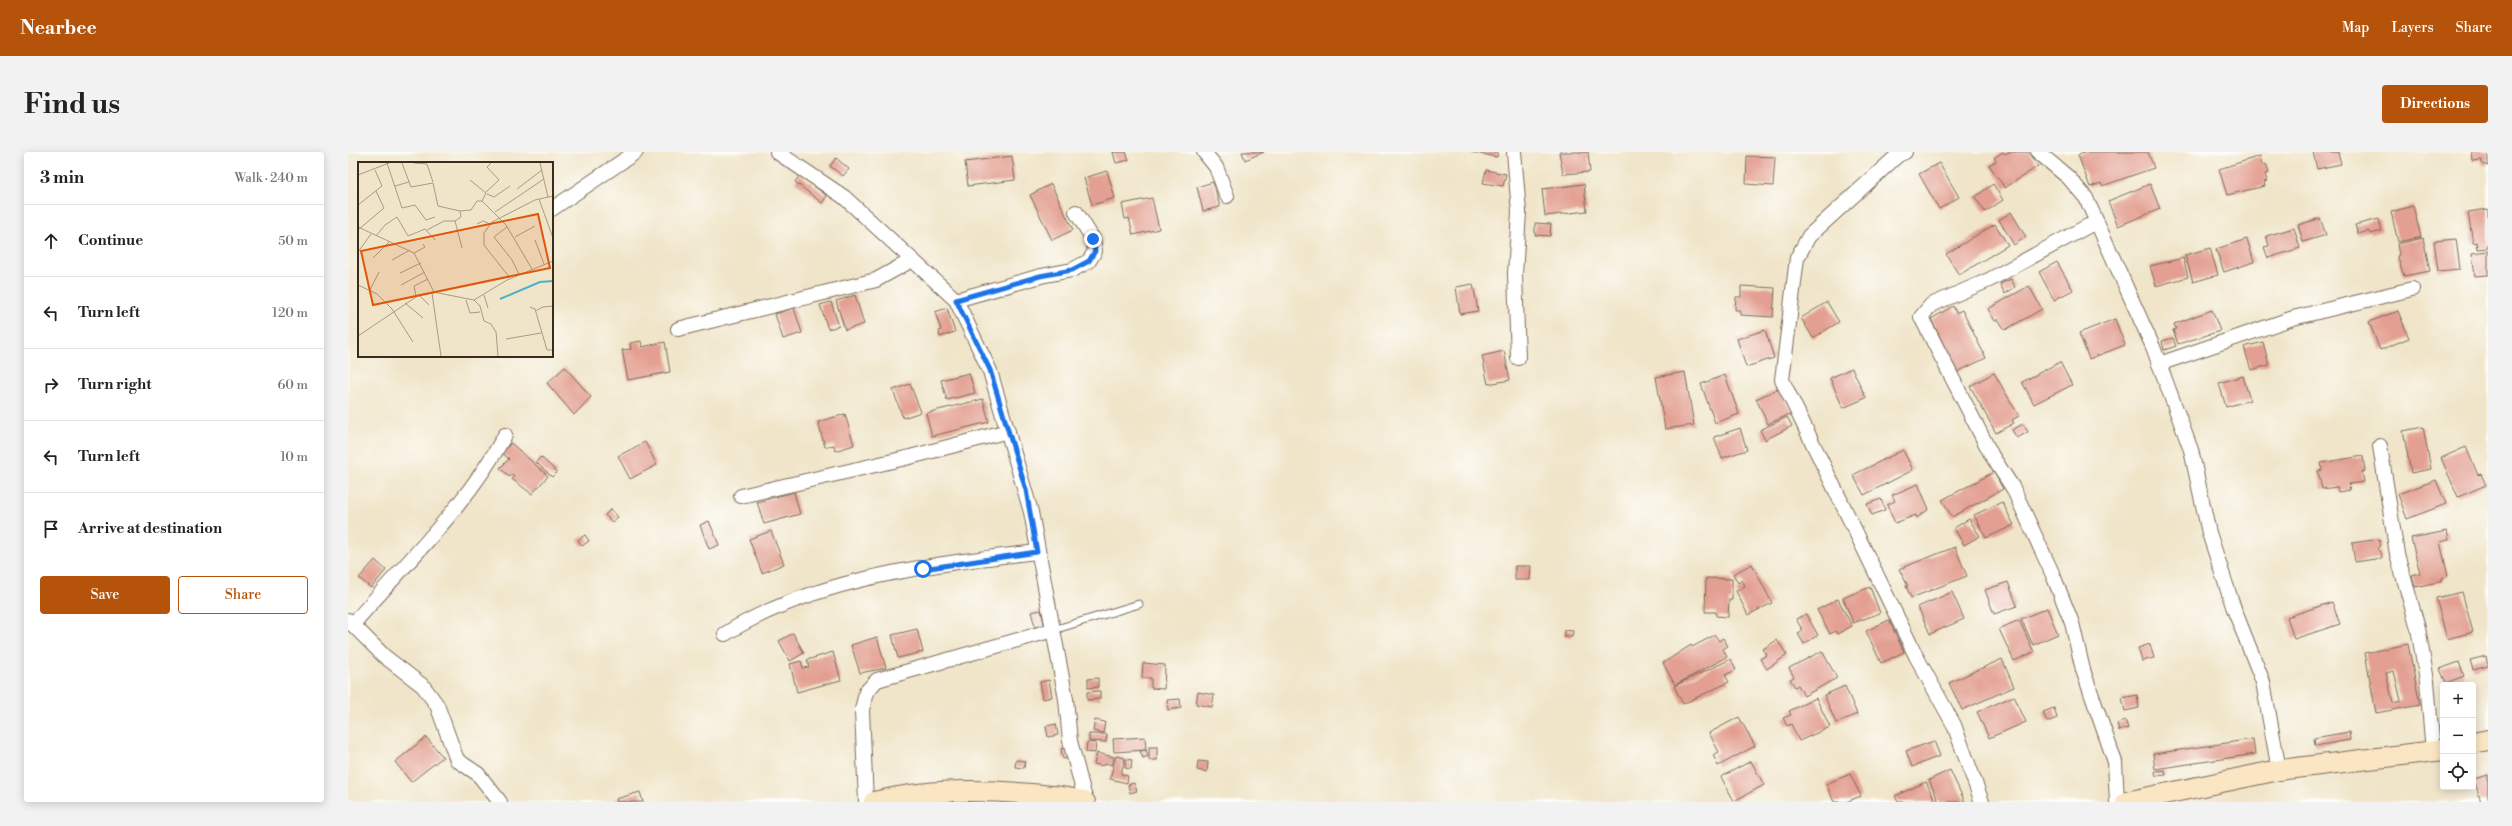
<!DOCTYPE html>
<html lang="en">
<head>
<meta charset="utf-8">
<style>
	:root { --surface:#fff; --page:#f2f2f2; --text:#222; --muted:#767676; --line:#e0e0e0; --accent:#b45309 }
	body { margin:0; font-family:"Libre Bodoni",serif; background:var(--page); color:var(--text) }
	.controls { position:absolute; right:12px; bottom:12px; display:grid; overflow:hidden; border-radius:4px; box-shadow:0 2px 10px #0003 }
	.controls button { width:36px; height:36px; display:grid; place-items:center; padding:0; border:0; border-bottom:1px solid var(--line); background:var(--surface); color:var(--text); font:20px sans-serif }
	.stop { position:absolute; width:12px; height:12px; margin:-9px; border:3px solid #1a73e8; border-radius:50%; background:#fff }
	.stop.end { background:#1a73e8; border-color:#fff; box-shadow:0 1px 4px #0008 }
	.list { margin:0; padding:0; list-style:none }
	h2 { display:flex; justify-content:space-between; align-items:center; height:52px; margin:0; padding:0 16px; font-size:17px }
	h2 small { font-size:13px; font-weight:400; color:var(--muted) }
	.list li { display:grid; grid-template-columns:26px 1fr auto; gap:12px; align-items:center; box-sizing:border-box; height:72px; padding:0 16px; border-top:1px solid var(--line) }
	.list b { display:block; font-size:15px; white-space:nowrap }
	.list em { font-size:13px; font-style:normal; color:var(--muted) }
	.actions { display:flex; gap:8px; padding:12px 16px }
	.actions a { flex:1; padding:9px 0; border:1px solid var(--accent); border-radius:4px; text-align:center; font-size:14px; color:var(--accent) }
	.actions .main { background:var(--accent); color:#fff }
	.icon { flex:none; width:22px; height:22px; fill:none; stroke:currentColor; stroke-width:2; stroke-linecap:round; stroke-linejoin:round }
	.map { position:relative; flex:none; width:2140px; height:650px; overflow:hidden; border-radius:4px }
	header { display:flex; align-items:center; gap:24px; box-sizing:border-box; height:56px; padding:0 20px; background:var(--accent); color:#fff }
	header strong { font-size:19px }
	nav { display:flex; gap:22px; margin-inline-start:auto; font-size:14px }
	.intro { display:flex; align-items:center; justify-content:space-between; box-sizing:border-box; height:96px; padding:0 24px }
	h1 { margin:0; font-size:28px }
	.button { padding:10px 18px; border-radius:4px; background:var(--accent); color:#fff; font-size:14px; font-weight:700 }
	main { display:flex; gap:24px; padding:0 24px }
	aside { flex:1; background:var(--surface); border-radius:4px; box-shadow:0 2px 10px #0003 }
	.map>svg:first-child { display:block }
</style>
</head>
<body>
<header>
<strong>Nearbee</strong>
<nav><a>Map</a><a>Layers</a><a>Share</a></nav>
</header>
<div class="intro"><h1>Find us</h1><a class="button">Directions</a></div>
<main>
<aside>
<h2>3 min<small>Walk · 240 m</small></h2>
<ul class="list">
<li><svg class="icon" aria-label="ahead" viewBox="0 0 24 24"><path d="M12 20V5M6 11l6-6 6 6"/></svg><div><b>Continue</b></div><em>50 m</em></li>
<li><svg class="icon" aria-label="left" viewBox="0 0 24 24"><path d="M17 20v-9H6M10 6l-5 5 5 5"/></svg><div><b>Turn left</b></div><em>120 m</em></li>
<li><svg class="icon" aria-label="right" viewBox="0 0 24 24"><path d="M7 20v-9h11M14 6l5 5-5 5"/></svg><div><b>Turn right</b></div><em>60 m</em></li>
<li><svg class="icon" aria-label="left" viewBox="0 0 24 24"><path d="M17 20v-9H6M10 6l-5 5 5 5"/></svg><div><b>Turn left</b></div><em>10 m</em></li>
<li><svg class="icon" aria-label="arrive" viewBox="0 0 24 24"><path d="M6 21V4h12l-3 4 3 4H6"/></svg><div><b>Arrive at destination</b></div></li>
</ul>
<div class="actions"><a class="main">Save</a><a>Share</a></div>
</aside>
<div class="map">
<svg width="2140" height="650" viewBox="0 0 2140 650">
	<rect width="100%" height="100%" fill="#fdfcf7"/>
	<filter id="ink" filterUnits="userSpaceOnUse"><feTurbulence type="fractalNoise" baseFrequency=".025" numOctaves="2"/><feDisplacementMap in="SourceGraphic" scale="8" xChannelSelector="R" yChannelSelector="G"/><feConvolveMatrix kernelMatrix="1 2 1 2 8 2 1 2 1" color-interpolation-filters="sRGB"/></filter>
	<filter id="wash" filterUnits="userSpaceOnUse"><feTurbulence type="fractalNoise" baseFrequency=".012" numOctaves="4" result="noise"/><feDisplacementMap in="SourceGraphic" scale="16" xChannelSelector="R" yChannelSelector="G"/><feGaussianBlur stdDeviation="0.9" result="paint"/><feColorMatrix in="noise" values="0 0 0 0 0 0 0 0 0 0 0 0 0 0 0 0 0 1.4 0 .05"/><feComposite in="paint" operator="in"/></filter>
	<g filter="url(#wash)">
		<rect width="100%" height="100%" fill="#f0e5c9"/>
		<g id="blocks">
			<g fill="#e39f91" fill-rule="evenodd">
				<polygon points="765,0 778,0 781,8 768,11"/>
				<polygon points="894,0 916,0 897,8"/>
				<polygon points="1123,0 1150,0 1149,5"/>
				<polygon points="1211,0 1240,0 1242,20 1215,22"/>
				<polygon points="1655,0 1657,2 1661,0 1680,0 1690,14 1657,36 1641,13 1648,9 1646,6"/>
				<polygon points="1739,0 1800,0 1806,16 1754,34 1753,31 1742,35 1730,3"/>
				<polygon points="1965,0 1990,0 1993,12 1969,17"/>
				<polygon points="2124,0 2140,0 2140,14 2134,12 2134,8 2125,9"/>
				<polygon points="664,4 667,28 620,34 617,10"/>
				<polygon points="1399,4 1427,5 1425,34 1398,32"/>
				<polygon points="1912,4 1914,13 1918,12 1921,21 1917,22 1919,29 1916,30 1917,34 1879,43 1871,17"/>
				<polygon points="488,6 501,17 495,24 482,14"/>
				<polygon points="1591,11 1611,45 1591,57 1571,22"/>
				<polygon points="1138,18 1158,22 1155,34 1135,31"/>
				<polygon points="759,19 767,46 744,53 736,26"/>
				<polygon points="452,23 479,44 474,51 447,30"/>
				<polygon points="865,30 872,55 855,59 849,35"/>
				<polygon points="703,32 725,78 704,88 682,43"/>
				<polygon points="1236,32 1239,59 1197,64 1194,37"/>
				<polygon points="1645,32 1655,48 1637,60 1627,45"/>
				<polygon points="1802,32 1812,57 1770,74 1760,49"/>
				<polygon points="804,46 811,77 785,83 781,66 777,67 774,52"/>
				<polygon points="2065,54 2073,85 2050,90 2043,60"/>
				<polygon points="2140,57 2140,96 2130,97 2129,90 2125,91 2120,60"/>
				<polygon points="1663,60 1678,85 1666,93 1651,68"/>
				<polygon points="1972,66 1978,83 1955,90 1950,73"/>
				<polygon points="2031,67 2034,79 2022,82 2021,79 2010,82 2007,73"/>
				<polygon points="1187,71 1203,72 1202,84 1187,83"/>
				<polygon points="1647,72 1660,93 1611,123 1598,102"/>
				<polygon points="1946,76 1952,96 1920,106 1916,95 1921,94 1918,84"/>
				<polygon points="2075,86 2082,119 2056,124 2049,104 2051,103 2049,92"/>
				<polygon points="1899,87 1906,110 1876,120 1868,97"/>
				<polygon points="2108,87 2112,117 2090,119 2086,89"/>
				<polygon points="1862,96 1870,123 1845,130 1837,103"/>
				<polygon points="2140,99 2140,123 2127,124 2124,101"/>
				<polygon points="1835,106 1840,125 1808,134 1802,114"/>
				<polygon points="1709,110 1725,138 1706,148 1691,120"/>
				<polygon points="1663,127 1667,135 1657,142 1652,132"/>
				<polygon points="1125,132 1130,159 1112,162 1108,135"/>
				<polygon points="1393,134 1427,136 1425,165 1392,163 1392,158 1387,158 1388,145 1393,145"/>
				<polygon points="1681,134 1694,157 1657,178 1650,167 1647,169 1640,157"/>
				<polygon points="507,143 516,172 497,178 488,149"/>
				<polygon points="483,150 491,174 480,177 472,153"/>
				<polygon points="1479,150 1491,170 1465,186 1453,166"/>
				<polygon points="1605,154 1608,161 1614,158 1638,206 1609,220 1583,167"/>
				<polygon points="446,156 454,181 435,187 427,162"/>
				<polygon points="599,156 607,180 592,185 591,179 593,178 587,160"/>
				<polygon points="1864,158 1872,179 1830,192 1825,178 1828,177 1826,172"/>
				<polygon points="2050,159 2061,186 2032,198 2021,170"/>
				<polygon points="1767,167 1777,193 1741,207 1731,181"/>
				<polygon points="1417,178 1426,206 1398,215 1389,187"/>
				<polygon points="1825,186 1828,194 1816,198 1814,189"/>
				<polygon points="293,189 294,195 317,190 322,220 280,228 274,198 283,197 282,191"/>
				<polygon points="1915,190 1921,213 1903,218 1896,195"/>
				<polygon points="1156,199 1162,228 1140,232 1134,204"/>
				<polygon points="1712,210 1724,233 1686,252 1674,230"/>
				<polygon points="217,215 243,245 226,263 199,231"/>
				<polygon points="1504,216 1518,246 1495,256 1482,226"/>
				<polygon points="1337,220 1346,273 1317,277 1308,225"/>
				<polygon points="621,221 627,241 599,248 593,228"/>
				<polygon points="1646,221 1671,264 1664,268 1666,271 1648,281 1622,234"/>
				<polygon points="1377,223 1391,262 1367,271 1353,232"/>
				<polygon points="1895,224 1902,248 1878,255 1871,231"/>
				<polygon points="562,232 573,260 555,266 545,238"/>
				<polygon points="1432,236 1444,261 1420,272 1408,247"/>
				<polygon points="635,247 641,270 584,284 578,261"/>
				<polygon points="497,262 506,293 487,299 486,293 477,295 470,270"/>
				<polygon points="1439,265 1444,274 1417,288 1412,278"/>
				<polygon points="1675,272 1680,280 1669,286 1664,278"/>
				<polygon points="2075,275 2083,317 2063,321 2055,279"/>
				<polygon points="1392,276 1399,298 1374,306 1366,285"/>
				<polygon points="297,290 309,313 282,327 270,304"/>
				<polygon points="163,291 200,324 184,342 164,327 166,324 164,322 162,325 152,316 161,307 154,301"/>
				<polygon points="2118,295 2130,323 2133,322 2138,333 2110,345 2093,306"/>
				<polygon points="1555,298 1565,318 1516,343 1505,323"/>
				<polygon points="2015,304 2017,319 2014,320 2016,330 2001,332 2002,338 1990,340 1989,335 1974,337 1970,319 1974,318 1973,311"/>
				<polygon points="193,305 209,320 204,325 188,310"/>
				<polygon points="1646,320 1655,337 1604,365 1594,348"/>
				<polygon points="2088,328 2098,352 2059,367 2050,342"/>
				<polygon points="1570,332 1581,357 1569,366 1568,363 1547,371 1539,353 1547,349 1544,343"/>
				<polygon points="446,340 452,362 416,372 409,350"/>
				<polygon points="1533,347 1537,358 1524,363 1519,352"/>
				<polygon points="1654,350 1666,373 1638,386 1626,363"/>
				<polygon points="263,357 270,365 264,370 257,363"/>
				<polygon points="1621,367 1632,384 1616,393 1606,376"/>
				<polygon points="361,369 371,393 361,397 352,373"/>
				<polygon points="423,379 436,412 414,421 401,387"/>
				<polygon points="2099,379 2101,388 2092,390 2100,424 2094,426 2095,429 2067,435 2064,423 2072,421 2063,386"/>
				<polygon points="237,383 241,389 234,394 230,388"/>
				<polygon points="2031,387 2033,394 2029,397 2033,400 2034,406 2007,410 2004,391"/>
				<polygon points="1607,395 1619,424 1563,446 1558,434 1560,434 1551,417"/>
				<polygon points="27,408 38,418 23,436 11,426"/>
				<polygon points="1404,412 1424,451 1400,463 1388,439 1397,434 1394,428 1390,431 1385,422"/>
				<polygon points="1167,414 1183,414 1182,428 1167,428"/>
				<polygon points="1358,426 1384,427 1384,448 1381,448 1380,465 1368,464 1368,460 1357,460"/>
				<polygon points="1660,430 1669,454 1646,462 1637,438"/>
				<polygon points="1522,435 1532,461 1505,471 1495,446"/>
				<polygon points="1604,440 1616,467 1582,482 1570,455"/>
				<polygon points="2114,440 2125,480 2099,487 2088,446"/>
				<polygon points="1490,447 1504,474 1489,482 1487,479 1482,482 1469,458"/>
				<polygon points="1984,450 1992,472 1946,487 1939,465"/>
				<polygon points="1699,456 1710,482 1685,493 1673,467"/>
				<polygon points="693,458 697,476 688,478 683,460"/>
				<polygon points="1458,462 1470,483 1456,492 1450,482 1455,479 1448,467"/>
				<polygon points="1541,468 1556,500 1533,511 1518,479"/>
				<polygon points="1671,468 1686,500 1666,509 1651,477"/>
				<polygon points="569,477 575,500 550,506 544,483"/>
				<polygon points="1216,478 1225,479 1224,485 1216,485"/>
				<polygon points="445,481 456,501 442,509 431,489"/>
				<polygon points="1367,483 1371,489 1375,486 1380,494 1375,497 1379,505 1327,533 1315,511 1343,493 1344,495"/>
				<polygon points="529,485 538,516 512,521 503,493"/>
				<polygon points="1429,488 1439,503 1419,517 1412,507 1419,503 1415,497"/>
				<polygon points="1802,492 1806,506 1794,509 1790,496"/>
				<path d="M2060 492 2072 553 2028 561 2017 501ZM2046 519 2053 549 2045 551 2038 521Z"/>
				<polygon points="1474,499 1489,526 1456,544 1450,533 1447,535 1442,527 1446,525 1441,516"/>
				<polygon points="485,500 493,528 449,540 442,512 453,509 455,516 461,515 459,508"/>
				<polygon points="2138,504 2140,514 2125,518 2122,508"/>
				<polygon points="1383,507 1388,518 1377,523 1381,530 1335,552 1326,534"/>
				<polygon points="1654,507 1666,535 1614,558 1601,531"/>
				<polygon points="2111,510 2116,524 2098,531 2092,517"/>
				<polygon points="795,511 817,513 816,537 803,536 803,526 794,526"/>
				<polygon points="750,526 750,535 740,536 740,527"/>
				<polygon points="701,528 704,545 695,547 692,530"/>
				<polygon points="1497,534 1509,562 1488,571 1476,543"/>
				<polygon points="752,539 752,547 739,548 739,540"/>
				<polygon points="850,540 866,543 864,555 848,552"/>
				<polygon points="1789,543 1791,556 1777,559 1774,546"/>
				<polygon points="1666,544 1678,570 1641,586 1629,560"/>
				<polygon points="1468,546 1482,575 1451,589 1443,572 1439,574 1435,566 1443,563 1441,559"/>
				<polygon points="832,547 833,556 820,558 819,548"/>
				<polygon points="1706,556 1709,566 1699,570 1695,560"/>
				<polygon points="1391,565 1407,594 1370,614 1365,603 1371,600 1361,581"/>
				<polygon points="747,568 757,570 755,581 745,579"/>
				<polygon points="1777,568 1780,576 1771,579 1769,572"/>
				<polygon points="708,572 710,583 700,585 698,574"/>
				<polygon points="2001,580 2002,588 1967,594 1966,586"/>
				<polygon points="741,582 759,582 758,590 741,589"/>
				<polygon points="78,585 95,605 63,630 47,610"/>
				<polygon points="797,585 798,598 766,600 765,587"/>
				<polygon points="1905,587 1907,602 1807,617 1805,602"/>
				<polygon points="1586,589 1592,604 1564,615 1558,599"/>
				<polygon points="739,590 748,591 747,601 738,600"/>
				<rect x="801" y="595" width="8" height="13"/>
				<polygon points="719,596 722,606 715,607 713,597"/>
				<polygon points="798,598 800,604 795,606 792,599"/>
				<polygon points="749,601 766,605 764,613 757,611 756,614 746,612"/>
				<polygon points="768,604 777,606 773,622 780,624 779,631 762,627"/>
				<polygon points="778,607 784,608 783,617 777,616"/>
				<polygon points="668,608 677,609 676,616 667,615"/>
				<polygon points="850,609 860,610 859,620 849,618"/>
				<polygon points="1403,609 1416,633 1386,649 1373,625"/>
				<polygon points="1602,618 1617,650 1591,650 1581,628"/>
				<polygon points="1817,618 1818,623 1808,624 1807,619"/>
				<polygon points="1502,622 1513,644 1498,650 1486,650 1478,632"/>
				<polygon points="2140,623 2140,650 2133,650 2126,627"/>
				<polygon points="1578,630 1588,650 1550,650 1547,644"/>
				<polygon points="786,631 789,639 782,641 780,633"/>
				<polygon points="292,640 295,650 269,650 268,647"/>
			</g>
		</g>
	</g>
	<g filter="url(#ink)">
		<use href="#blocks" fill-opacity="0" stroke="#7a6b5a" stroke-width="1"/>
		<g fill="none" stroke-linecap="round" stroke-linejoin="round">
			<g stroke="#7a6b5a" stroke-width="9">
				<polyline id="lane" points="705,478 791,452"/>
			</g>
			<g stroke="#7a6b5a" stroke-width="16">
				<g id="street">
					<polyline points="429,0 496,45 608,148 642,219 683,360 718,547 722,589 738,650"/>
					<polyline points="856,0 868,15 879,44"/>
					<polyline points="1166,0 1171,60 1167,122 1170,206"/>
					<polyline points="1557,0 1550,3 1461,84 1449,106 1434,228 1568,504 1606,573 1634,650"/>
					<polyline points="1690,0 1721,26 1738,46 1805,195 1843,298 1861,381 1886,457 1915,530 1931,618"/>
					<polyline points="204,57 288,0"/>
					<polyline points="1750,72 1740,74 1641,128 1583,153 1573,165 1644,304 1665,336 1705,423 1724,471 1735,518 1767,610 1769,650"/>
					<polyline points="608,148 693,124 724,118 741,109 747,99 745,87 728,60"/>
					<polyline points="330,177 528,128 564,108"/>
					<polyline points="1811,212 1945,166 2064,137"/>
					<polyline points="2032,294 2049,402 2070,476 2079,529 2085,600"/>
					<polyline points="393,344 562,305 660,279"/>
					<polyline points="0,468 36,504 75,534 89,553 109,608 130,622 152,650"/>
					<path d="M6 471C58 410 118 355 157 283"/>
					<path d="M377 482C467 426 585 412 689 400"/>
					<polyline points="518,650 514,558 518,540 529,528 705,478"/>
				</g>
			</g>
			<g stroke="#7a6b5a" stroke-width="22">
				<g id="secondary">
					<polyline points="2125,591 2140,588"/>
					<path d="M526 650C580 637 628 637 683 642 702 644 720 644 737 650"/>
					<polyline points="1778,650 1931,618 2095,598"/>
				</g>
			</g>
			<use href="#lane" stroke="#fff" stroke-width="7"/>
			<use href="#street" stroke="#fff" stroke-width="14"/>
			<use href="#secondary" stroke="#fbe6c4" stroke-width="20"/>
		</g>
	</g>
	<g fill="none" stroke-linecap="round" stroke-linejoin="round" filter="url(#ink)">
		<polyline stroke="#1a73e8" stroke-width="5" points="575,417 689,400 678,338 642,218 608,148 692,124 724,118 741,109 747,99 745,87"/>
	</g>
	<g transform="translate(10 10)">
		<rect width="195" height="195" fill="#f0e5c9"/>
		<path fill="none" stroke="#4db1cc" stroke-width="2" d="M142 137 182 120 195 119"/>
		<path fill="none" stroke="#a89a85" stroke-width="1" d="M29 1 44 46 57 43 68 58 77 55M44 1 53 25 75 21 80 44 102 49 113 48 119 39H124M56 1 69 2 75 20M182 1 190 35M0 13 31 1M112 18 128 31 124 39 148 63 174 107M37 24 51 20M159 27 184 8M128 30 141 18 129 5 133 1M129 32 136 35 152 24M181 37 195 76M0 43 24 24 17 8M102 49 103 55 97 59 104 86M137 50 186 17M119 62 125 59 132 62M0 65 56 91 76 130M149 65 136 75 154 98 161 112M0 68 26 46 18 29M69 68 86 59H97M18 74 27 63 39 55 50 74 67 67 77 78M157 75 177 64M177 78 186 102M0 90 13 72M56 91 67 85 65 82M15 96 32 79M34 98 52 88M42 111 63 101M152 116 126 83V71L134 60 177 38 195 34M0 123 19 132 34 147 55 180M43 123 67 110M12 128 21 110M74 131 83 194M61 133 71 143M126 133 130 146M58 134 56 124 70 117M108 138 112 151 122 150M116 138 122 144 126 159 133 162 138 170 140 194M47 141 65 156M172 145 177 147 189 188H195M177 149 185 145 195 144M0 174 61 133 75 130 116 138 149 118 195 99M148 177 183 171"/>
		<path fill="#df570d" fill-opacity="0.15" stroke="#df570d" stroke-width="2" d="M180 52 192 106 15 143 3 89Z"/>
		<rect width="195" height="195" fill="none" stroke="#3b2a1e" stroke-width="2"/>
	</g>
</svg>
<div class="controls">
<button>+</button>
<button>−</button>
<button><svg class="icon" aria-label="locate" viewBox="0 0 24 24"><circle cx="12" cy="12" r="6"/><path d="M12 2v4M12 18v4M2 12h4M18 12h4"/></svg></button>
</div>
<div class="stop" style="left:575px;top:417px"></div>
<div class="stop end" style="left:745px;top:87px"></div>
</div>
</main>
</body>
</html>
